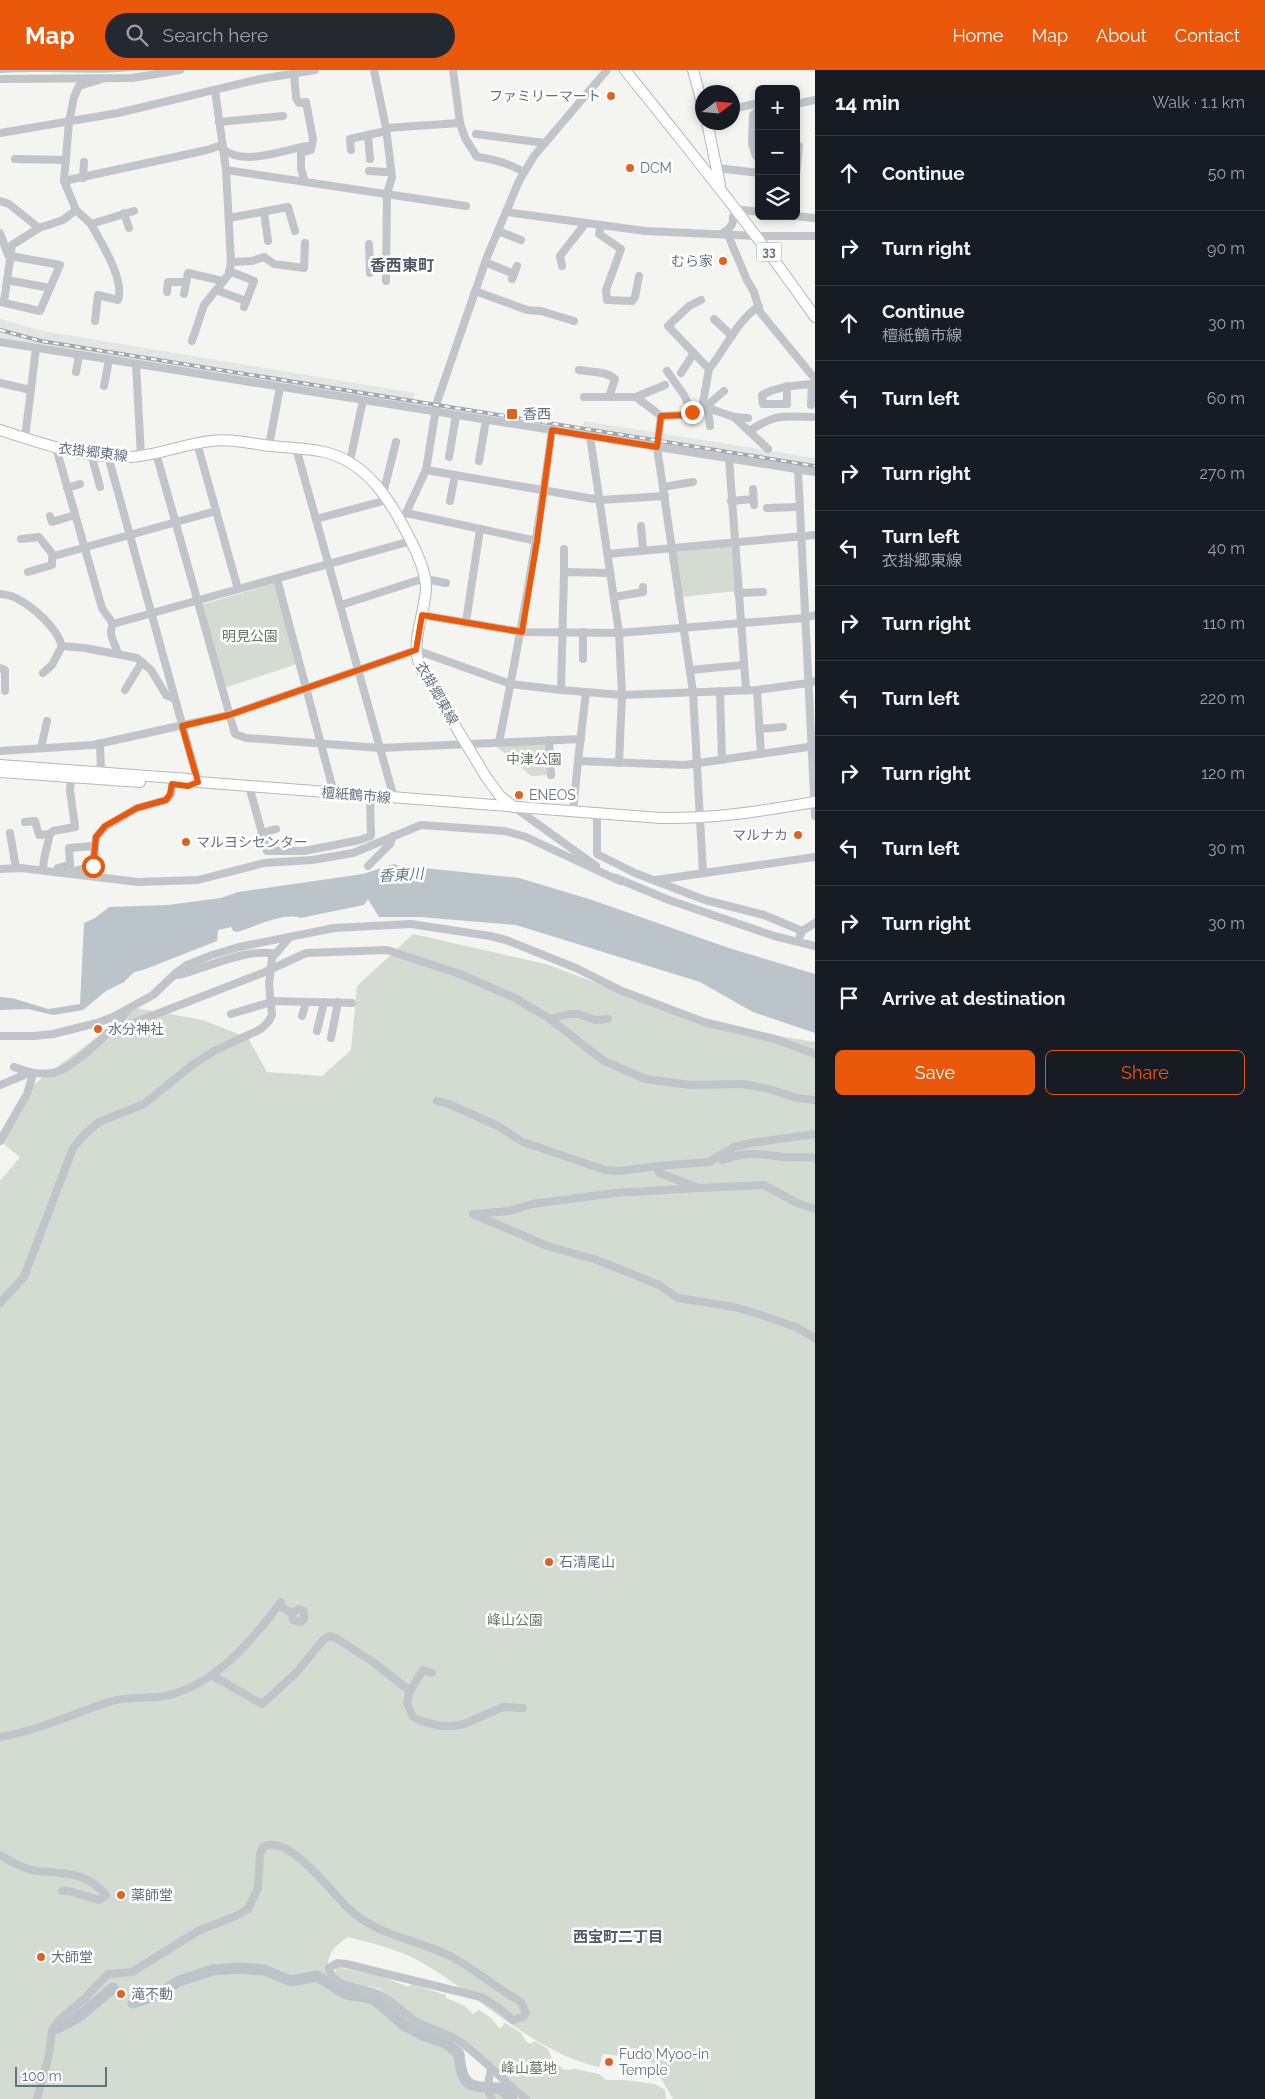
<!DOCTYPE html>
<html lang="en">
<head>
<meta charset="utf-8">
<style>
	:root { --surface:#171b24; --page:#242831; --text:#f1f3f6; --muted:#9ea1a6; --line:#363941; --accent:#ea580c }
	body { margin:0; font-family:Raleway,"Noto Sans JP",sans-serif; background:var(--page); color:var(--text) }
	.controls { position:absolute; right:15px; top:15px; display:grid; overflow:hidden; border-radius:8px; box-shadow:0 2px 8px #0003 }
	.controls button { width:45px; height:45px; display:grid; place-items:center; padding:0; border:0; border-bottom:1px solid var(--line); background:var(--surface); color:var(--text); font:25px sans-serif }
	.compass { position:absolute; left:695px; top:15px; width:45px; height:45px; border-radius:50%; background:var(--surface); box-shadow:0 2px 8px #0003; rotate:74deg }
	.scale { position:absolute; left:15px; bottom:12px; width:92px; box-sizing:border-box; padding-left:5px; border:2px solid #637181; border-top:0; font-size:14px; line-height:18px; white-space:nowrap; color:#637181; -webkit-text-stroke:4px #fff; paint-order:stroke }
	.stop { position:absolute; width:15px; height:15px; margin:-11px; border:4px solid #ea580c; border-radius:50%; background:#fff }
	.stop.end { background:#ea580c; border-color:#fff; box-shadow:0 1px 5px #0008 }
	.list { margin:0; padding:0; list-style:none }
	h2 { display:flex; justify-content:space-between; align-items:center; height:65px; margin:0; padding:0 20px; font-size:21px }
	h2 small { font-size:16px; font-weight:400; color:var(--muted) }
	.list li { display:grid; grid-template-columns:32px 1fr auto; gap:15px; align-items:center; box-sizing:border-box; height:75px; padding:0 20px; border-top:1px solid var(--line) }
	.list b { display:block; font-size:19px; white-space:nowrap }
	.list p { margin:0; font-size:16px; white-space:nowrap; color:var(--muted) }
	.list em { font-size:16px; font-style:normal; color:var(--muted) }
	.actions { display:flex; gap:10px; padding:15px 20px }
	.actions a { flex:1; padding:11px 0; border:1px solid var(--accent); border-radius:8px; text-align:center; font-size:18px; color:var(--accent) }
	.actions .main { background:var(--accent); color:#fff }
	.icon { flex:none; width:28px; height:28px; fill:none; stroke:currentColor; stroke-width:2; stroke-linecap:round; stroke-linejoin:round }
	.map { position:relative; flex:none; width:815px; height:2029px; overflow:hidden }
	header { display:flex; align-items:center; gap:30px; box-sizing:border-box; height:70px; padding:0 25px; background:var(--accent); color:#fff }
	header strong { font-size:24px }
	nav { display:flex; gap:28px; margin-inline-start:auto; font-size:18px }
	.search { width:350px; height:45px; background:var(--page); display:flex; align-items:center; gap:12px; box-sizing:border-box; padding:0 18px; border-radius:28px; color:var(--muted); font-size:19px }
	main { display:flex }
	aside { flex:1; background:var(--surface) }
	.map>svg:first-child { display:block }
</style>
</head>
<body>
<header>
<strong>Map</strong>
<div class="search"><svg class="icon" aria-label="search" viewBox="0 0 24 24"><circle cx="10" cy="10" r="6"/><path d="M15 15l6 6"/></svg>Search here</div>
<nav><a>Home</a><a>Map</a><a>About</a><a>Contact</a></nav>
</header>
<main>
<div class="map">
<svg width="815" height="2029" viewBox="0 0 815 2029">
	<rect width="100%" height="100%" fill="#f4f4f0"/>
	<g fill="#e4e6e4">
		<polygon points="0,249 43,261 415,323 412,335 0,268"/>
		<polygon points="584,351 815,388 815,399 582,363"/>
	</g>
	<g fill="#d4dbd1">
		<polygon points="731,476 736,521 682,527 676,482"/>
		<polygon points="276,513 297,594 224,618 201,535"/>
		<polygon points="549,674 550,705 531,706 496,676"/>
		<path d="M413 864 546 894 708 955 815 972V2029H673L651 1991 605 1984H603L599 1997C534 1983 476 1923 419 1891 398 1879 371 1873 348 1867 330 1879 324 1888 331 1910L343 1916 376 1926 413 1952 443 1966 463 1979 461 1992 464 2010 486 2025 497 2012 518 2029H0V1111L20 1087 0 1071 30 1017 136 938 203 950 248 968 267 1002 322 1006 351 980 357 916Z"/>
		<polygon points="337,1897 383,1907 408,1917 412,1914 446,1925 446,1928 463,1935 473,1944 479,1940 491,1948 500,1959 505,1953 521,1963 525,1970 530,1974 535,1971 548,1979 552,1989 563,1999 570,2000 575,1999 599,2004 606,2010 624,2010 655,2014 665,2020 666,2029 531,2029 510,2013 479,1985 420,1951 378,1918 346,1913 338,1908 335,1900"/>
	</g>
	<g fill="#bac4c9">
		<path d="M0 0H140C93 6 47 0 0 3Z"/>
		<path d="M394 794 419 805 424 798 519 808 589 829 729 878 815 904V963L753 942 700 912 516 855 420 847H379L368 829 364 835 300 848C285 842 253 857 238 862L233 861 231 857 218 860 217 871 143 900 134 902 124 912 106 921 83 940 53 945 28 939 0 940V927L12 928 48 939 80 934 84 853 95 848 109 837 168 835 221 828 238 822 363 804Z"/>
	</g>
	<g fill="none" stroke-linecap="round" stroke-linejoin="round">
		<g stroke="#bac4c9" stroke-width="11">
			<path d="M133 1933 158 1925 179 1911 213 1900 239 1898 264 1900 291 1911 317 1906 346 1924 371 1928 376 1931 404 1955 422 1965 446 1973 459 1984C462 2018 469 2017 500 2018L512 2029"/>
			<polyline points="58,1958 77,1948 113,1918"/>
		</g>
		<g stroke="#b4b8bc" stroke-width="12">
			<g id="major">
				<path d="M625 0C690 81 755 161 815 247"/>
				<polyline points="693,0 702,33"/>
				<polyline points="707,52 720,115"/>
				<path d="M0 360C42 374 84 388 129 387 157 386 183 374 211 371 231 368 251 374 271 376 289 378 306 378 324 382 368 392 392 433 411 471 418 485 426 502 426 518 425 545 409 573 421 599L486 707 500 726 514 737"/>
				<path d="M0 695 188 709 198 712 660 748C713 749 763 741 815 732"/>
				<polyline points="0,702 140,712"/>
			</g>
		</g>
		<g stroke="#c1c4c8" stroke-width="8">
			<polyline points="374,0 386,58 392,107 387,124 386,211"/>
			<polyline points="453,0 460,53"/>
			<polyline points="294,3 296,28 299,33 306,32 313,69 311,80 301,83 301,99 305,112"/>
			<polyline points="0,9 132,8 180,0"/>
			<polyline points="796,34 815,30"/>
			<polyline points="732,39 759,33"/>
			<polyline points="219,52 283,46"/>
			<path d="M386 58 460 53 465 68 477 87C495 89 508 93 524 102"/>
			<polyline points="0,63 118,43 260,9 315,0"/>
			<polyline points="476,64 545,73"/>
			<polyline points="368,65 370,89"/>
			<polyline points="796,76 799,76 796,106"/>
			<path d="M223 79C244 97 284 79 308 76"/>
			<polyline points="351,80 350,69 386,61"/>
			<polyline points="756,86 752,74 753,45 759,40"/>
			<polyline points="15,89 66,90"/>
			<polyline points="717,98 759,103"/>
			<polyline points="226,100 466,136"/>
			<polyline points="369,101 386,102 391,100"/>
			<polyline points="83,108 84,92"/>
			<polyline points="64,111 207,80 222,75"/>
			<polyline points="0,131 9,134 39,158"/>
			<polyline points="735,139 759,142"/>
			<polyline points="76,140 91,154 134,141"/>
			<polyline points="264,142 268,171"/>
			<polyline points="506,142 645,161 757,166 815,166"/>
			<polyline points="124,143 129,158"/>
			<polyline points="794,146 815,148"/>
			<polyline points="229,148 288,137 295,161"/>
			<path d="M91 154C101 173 125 209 118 230L98 225 95 251"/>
			<polyline points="601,156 599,164 621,179 606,220 607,230 632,231 635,227 639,206"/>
			<polyline points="498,161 521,170"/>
			<polyline points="0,163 8,185 11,186 60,195 40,241 0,232"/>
			<path d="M721 164C728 160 734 156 733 147"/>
			<polyline points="728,165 747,210 754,222 760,242 815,309"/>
			<polyline points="369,174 370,203"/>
			<polyline points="231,192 252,191 264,187 274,194 304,198 305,173"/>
			<polyline points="485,192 514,204"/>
			<polyline points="562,196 560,186 585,154"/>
			<polyline points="229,201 254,211 244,237"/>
			<polyline points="512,209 517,196"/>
			<polyline points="7,210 50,218"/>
			<polyline points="216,220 246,231"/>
			<polyline points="475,221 527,240 541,241 574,251"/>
			<polyline points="167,222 168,212 185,212"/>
			<polyline points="184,224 188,203 223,211"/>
			<polyline points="701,230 689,236 668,256 709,299 702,338"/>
			<polyline points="4,232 12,175 39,158 63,150 76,140 64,111 69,52 74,27 79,16 102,9"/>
			<polyline points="714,249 732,266"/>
			<polyline points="192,271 204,235 229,204 231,192 226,100 215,20"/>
			<polyline points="0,272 815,402"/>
			<polyline points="136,294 141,386"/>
			<path d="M709 299C726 278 736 252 759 236"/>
			<path d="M579 300C590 302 607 301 615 309L609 327H636L661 346"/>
			<polyline points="667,301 684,325 692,342"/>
			<polyline points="76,302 79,285"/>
			<polyline points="681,303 694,283"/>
			<polyline points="0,313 31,320"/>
			<polyline points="104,316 109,290"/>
			<path d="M787 316V334H763L762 325C778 316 793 316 812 314L815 313"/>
			<polyline points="584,327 609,327"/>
			<polyline points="636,327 665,315"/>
			<polyline points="811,335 812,314"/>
			<polyline points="708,338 710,356"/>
			<polyline points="710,338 710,333 724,321"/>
			<polyline points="734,347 768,379"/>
			<path d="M749 361C776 344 781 346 812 347"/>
			<polyline points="590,366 619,563 622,625 619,693"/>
			<polyline points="25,368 36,278"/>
			<polyline points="197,373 238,519"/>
			<polyline points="269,376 280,317"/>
			<polyline points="56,378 102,538 113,554 411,471"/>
			<polyline points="296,378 394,728"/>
			<polyline points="156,383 235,664 246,668 380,678 581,669"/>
			<polyline points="94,384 93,391 100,417"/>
			<polyline points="108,386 198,712"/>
			<polyline points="449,387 456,345"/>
			<polyline points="729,388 746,619"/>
			<polyline points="350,391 363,330"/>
			<polyline points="479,391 486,350"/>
			<polyline points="798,399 815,746"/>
			<polyline points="426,400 600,430 665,426"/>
			<polyline points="663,417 693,412"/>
			<polyline points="67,418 80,414"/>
			<polyline points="753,419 754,435"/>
			<polyline points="383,424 396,372"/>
			<polyline points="450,431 455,405"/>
			<polyline points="731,431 753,429"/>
			<polyline points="767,438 799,437"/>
			<polyline points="406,443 537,471"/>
			<polyline points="50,446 52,452 75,445"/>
			<polyline points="398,448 406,443 426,400 437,332 487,187 519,111 534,86 607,0"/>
			<polyline points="316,449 387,430"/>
			<polyline points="641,456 643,480"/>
			<polyline points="21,469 39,467 54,486"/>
			<polyline points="608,484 815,465"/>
			<polyline points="28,502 52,495 52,488 54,486 216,441"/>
			<polyline points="564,502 564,479"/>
			<polyline points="277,509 334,723"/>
			<polyline points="425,509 446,513"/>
			<polyline points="738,523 763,522"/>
			<path d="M0 524C5 525 11 525 16 528 33 537 56 556 62 576L85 578 137 588 151 600 166 625 175 629"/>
			<polyline points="614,527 643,522 643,517"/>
			<polyline points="341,535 425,508"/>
			<polyline points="422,545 522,562 619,563 805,548 815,545"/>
			<polyline points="466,552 480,459"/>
			<path d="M113 554C107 565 116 574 118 584"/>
			<polyline points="583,562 583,589"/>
			<polyline points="0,598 5,600 5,621"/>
			<polyline points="690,600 743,595"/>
			<polyline points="43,603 52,595 62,576"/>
			<polyline points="125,620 142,592"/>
			<polyline points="561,620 564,502 610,503"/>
			<polyline points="757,620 761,684"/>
			<polyline points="720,621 722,690"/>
			<polyline points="586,622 578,691 685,695 815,676"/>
			<polyline points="759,659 783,657"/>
			<polyline points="549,670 551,705"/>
			<path d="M499 672C520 569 538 465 552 360"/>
			<polyline points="100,673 101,702"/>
			<polyline points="41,678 47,651"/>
			<polyline points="0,681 93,675 229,645 416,580 511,614 561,620 622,625 757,620 808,613 815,611"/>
			<polyline points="249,716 267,781 304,781 360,770 371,766 370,726"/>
			<polyline points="514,737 596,796"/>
			<polyline points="573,742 578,691"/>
			<polyline points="597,743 597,784 635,803 705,830 764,845 802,861"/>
			<polyline points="25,752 35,751 39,765 50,764"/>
			<polyline points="10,763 16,798"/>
			<polyline points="262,763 276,759"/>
			<polyline points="368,796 390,774 393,766"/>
			<polyline points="58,798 70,795 69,778 94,776"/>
			<polyline points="0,799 21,798 138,812 198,810 264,793 312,790 353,783 421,755 505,761 526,767 620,811"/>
			<polyline points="43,800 44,789 50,764 53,761 75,757 70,720 71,707"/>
			<polyline points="74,801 93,796 96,767 105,757 137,738 166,730 171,725 172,714"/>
			<polyline points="703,803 693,622 657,377 661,346 684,345 702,338 708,338 734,347 748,348"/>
			<polyline points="616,808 669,830 774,866 815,876"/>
			<polyline points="656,810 815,787"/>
			<polyline points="800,866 802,861 815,853"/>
			<path d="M178 905C205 899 247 877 275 884"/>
			<polyline points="271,931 352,933"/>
			<polyline points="231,944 271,932"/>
			<polyline points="302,946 306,932"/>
			<polyline points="550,949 569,944 579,944 595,950 608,949"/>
			<polyline points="317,961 324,932"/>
			<polyline points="110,962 265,902 306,883 387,880 460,904 515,928 550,949 604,991 646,1009 690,1015 743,1014 769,1019 797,1028 815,1030"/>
			<polyline points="0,966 34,966 53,964 97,953 113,947 153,925 177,902 187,895 212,885 239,877 334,858 411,854 490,866 506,870 576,898 622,921 704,952 775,969 815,984"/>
			<polyline points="331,968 338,932"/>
			<path d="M14 997C27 1002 38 1005 52 1003 74 999 113 959 127 941"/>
			<polyline points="0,1015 29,1003"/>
			<polyline points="437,1031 449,1034 498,1056 523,1072 605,1100 619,1101 658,1096 709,1092 734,1077 751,1073 815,1064"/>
			<polyline points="0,1071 27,1024 33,1004"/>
			<path d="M718 1086 722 1090C748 1081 757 1084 784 1087 794 1088 805 1086 815 1088"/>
			<polyline points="658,1096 659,1103 699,1118 764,1115 797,1133 815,1139"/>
			<polyline points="699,1118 615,1123 532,1134 509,1141 473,1144 550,1177 594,1189 627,1202 659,1215 678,1228 734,1237 755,1243 796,1257 815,1268"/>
			<polyline points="0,1233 24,1207 73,1078 83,1066 99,1052 144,1034 192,995 214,981 261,959 269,951 272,945 269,914 272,888 290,867"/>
			<polyline points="279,1536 292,1543 299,1539 304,1541 304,1549 301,1552 293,1550 292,1543"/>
			<polyline points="213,1606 262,1634 296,1603 324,1569 330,1566 336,1568 373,1592 410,1621 407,1633 413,1647 421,1651 441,1656 453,1656 464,1654 503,1637 523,1638"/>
			<polyline points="410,1621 423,1600 432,1603"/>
			<path d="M0 1667C40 1660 74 1643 112 1631 130 1626 148 1629 165 1626 214 1616 252 1571 281 1532"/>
			<path d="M0 1785C10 1791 21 1798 32 1800 61 1805 84 1799 106 1825L99 1830 69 1821H62"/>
			<polyline points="491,1999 487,2019 492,2029"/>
			<path d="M37 2029 49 1985 52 1960 58 1951 84 1929 108 1904 132 1902 198 1861 238 1845 248 1839 258 1818 260 1784 263 1777C288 1762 332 1823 348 1838 377 1866 416 1869 450 1886 475 1899 496 1918 521 1932L526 1943 523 1947 513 1950 499 1938 481 1927 346 1894 337 1893 329 1898C333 1920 364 1916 380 1925 394 1932 405 1944 417 1952 430 1960 446 1962 459 1971 483 1988 503 2011 526 2029"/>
		</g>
		<use href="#major" stroke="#fff" stroke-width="10"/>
		<g stroke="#a2a7ad" stroke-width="4">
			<polyline id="rail" points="0,260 41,271 815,396"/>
		</g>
		<use href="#rail" stroke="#fff" stroke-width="2" stroke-dasharray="5.5" stroke-linecap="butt"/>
	</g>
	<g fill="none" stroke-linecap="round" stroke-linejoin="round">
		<polyline stroke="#ea580c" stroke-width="6" points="93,796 96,767 105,756 137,738 166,730 170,724 172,714 188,716 198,712 182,656 229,645 416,580 422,545 522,562 537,471 552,360 657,377 661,346 684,345 692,342"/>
	</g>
	<g fill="#e16123" stroke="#fff" stroke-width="2">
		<circle cx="611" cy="26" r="5"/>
		<circle cx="630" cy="98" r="5"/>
		<circle cx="723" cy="191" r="5"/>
		<rect x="506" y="338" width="12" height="12" rx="2.5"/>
		<circle cx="519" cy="725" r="5"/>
		<circle cx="798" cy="765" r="5"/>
		<circle cx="186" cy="772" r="5"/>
		<circle cx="98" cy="959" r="5"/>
		<circle cx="549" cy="1492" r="5"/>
		<circle cx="121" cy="1825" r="5"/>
		<circle cx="41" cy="1887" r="5"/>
		<circle cx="121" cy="1924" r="5"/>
		<circle cx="609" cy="1992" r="5"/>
	</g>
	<g text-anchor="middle" stroke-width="5" stroke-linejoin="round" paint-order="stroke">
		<rect fill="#fff" stroke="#929ca7" stroke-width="1" x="756.5" y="172.5" width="25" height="19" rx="4"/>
		<g font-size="12" font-weight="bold" fill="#637181">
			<text x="769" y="186">33</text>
		</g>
		<g font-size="14" fill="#637181" stroke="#fff" text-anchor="start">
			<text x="601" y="31" text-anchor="end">ファミリーマート</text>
			<text x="640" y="103">DCM</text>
			<text x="713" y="196" text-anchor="end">むら家</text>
			<text x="523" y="349">香西</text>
			<text x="529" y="730">ENEOS</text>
			<text x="788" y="770" text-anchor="end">マルナカ</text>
			<text x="196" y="777">マルヨシセンター</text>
			<text x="108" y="964">水分神社</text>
			<text x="559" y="1497">石清尾山</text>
			<text x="131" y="1830">薬師堂</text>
			<text x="51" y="1892">大師堂</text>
			<text x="131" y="1929">滝不動</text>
			<text x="619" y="1989">Fudo Myoo-in<tspan x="619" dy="16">Temple</tspan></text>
		</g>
		<g font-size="14" fill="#637181" stroke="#fff">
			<text transform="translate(93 382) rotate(7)" y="5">衣掛郷東線</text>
			<text transform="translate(437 623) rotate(60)" y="5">衣掛郷東線</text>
			<text transform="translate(356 725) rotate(5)" y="5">檀紙鶴市線</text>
		</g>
		<g font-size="14" fill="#657862" stroke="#fff">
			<text x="250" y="571">明見公園</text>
			<text x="534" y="694">中津公園</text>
			<text x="515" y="1555">峰山公園</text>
			<text x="529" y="2003">峰山墓地</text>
		</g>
		<g font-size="15" font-style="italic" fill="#637a85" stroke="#fff">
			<text transform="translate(401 805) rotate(-3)" y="5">香東川</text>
		</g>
		<g font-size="15" font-weight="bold" fill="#515b66" stroke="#fff">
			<text x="618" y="1872">西宝町二丁目</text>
		</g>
		<g font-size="16" font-weight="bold" fill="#515b66" stroke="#fff">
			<text x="402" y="201">香西東町</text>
		</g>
	</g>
</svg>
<div class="controls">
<button>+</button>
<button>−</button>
<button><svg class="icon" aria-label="layers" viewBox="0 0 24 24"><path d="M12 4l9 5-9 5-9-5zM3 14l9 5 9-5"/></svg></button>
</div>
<svg class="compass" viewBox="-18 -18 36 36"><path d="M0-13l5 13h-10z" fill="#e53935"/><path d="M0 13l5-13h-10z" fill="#9ea1a6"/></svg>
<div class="scale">100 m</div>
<div class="stop" style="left:93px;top:796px"></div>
<div class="stop end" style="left:692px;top:342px"></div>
</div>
<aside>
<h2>14 min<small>Walk · 1.1 km</small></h2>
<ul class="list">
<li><svg class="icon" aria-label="ahead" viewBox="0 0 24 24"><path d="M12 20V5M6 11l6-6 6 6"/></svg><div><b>Continue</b></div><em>50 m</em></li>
<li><svg class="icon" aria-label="right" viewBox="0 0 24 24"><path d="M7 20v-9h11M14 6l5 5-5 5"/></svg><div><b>Turn right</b></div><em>90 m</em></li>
<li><svg class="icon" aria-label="ahead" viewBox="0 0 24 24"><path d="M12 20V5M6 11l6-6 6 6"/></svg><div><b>Continue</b><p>檀紙鶴市線</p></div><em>30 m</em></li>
<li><svg class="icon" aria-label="left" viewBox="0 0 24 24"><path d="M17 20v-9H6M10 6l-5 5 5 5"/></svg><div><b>Turn left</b></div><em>60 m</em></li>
<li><svg class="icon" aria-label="right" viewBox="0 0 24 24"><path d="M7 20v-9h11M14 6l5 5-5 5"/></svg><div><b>Turn right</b></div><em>270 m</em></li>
<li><svg class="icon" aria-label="left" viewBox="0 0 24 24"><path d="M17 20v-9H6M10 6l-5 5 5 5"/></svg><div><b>Turn left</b><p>衣掛郷東線</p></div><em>40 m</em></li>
<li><svg class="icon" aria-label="right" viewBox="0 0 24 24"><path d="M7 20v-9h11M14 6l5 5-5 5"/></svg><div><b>Turn right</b></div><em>110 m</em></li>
<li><svg class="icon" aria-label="left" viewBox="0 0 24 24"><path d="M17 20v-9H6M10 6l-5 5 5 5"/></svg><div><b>Turn left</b></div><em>220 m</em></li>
<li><svg class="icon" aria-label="right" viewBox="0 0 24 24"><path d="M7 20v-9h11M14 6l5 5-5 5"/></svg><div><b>Turn right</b></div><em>120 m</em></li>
<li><svg class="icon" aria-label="left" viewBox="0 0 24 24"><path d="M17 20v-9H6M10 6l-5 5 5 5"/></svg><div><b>Turn left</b></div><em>30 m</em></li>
<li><svg class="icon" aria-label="right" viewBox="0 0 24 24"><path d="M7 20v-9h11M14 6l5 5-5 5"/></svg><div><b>Turn right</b></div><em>30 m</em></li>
<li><svg class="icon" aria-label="arrive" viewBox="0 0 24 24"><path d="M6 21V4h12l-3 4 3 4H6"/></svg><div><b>Arrive at destination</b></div></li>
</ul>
<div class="actions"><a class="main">Save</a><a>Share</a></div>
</aside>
</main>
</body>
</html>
